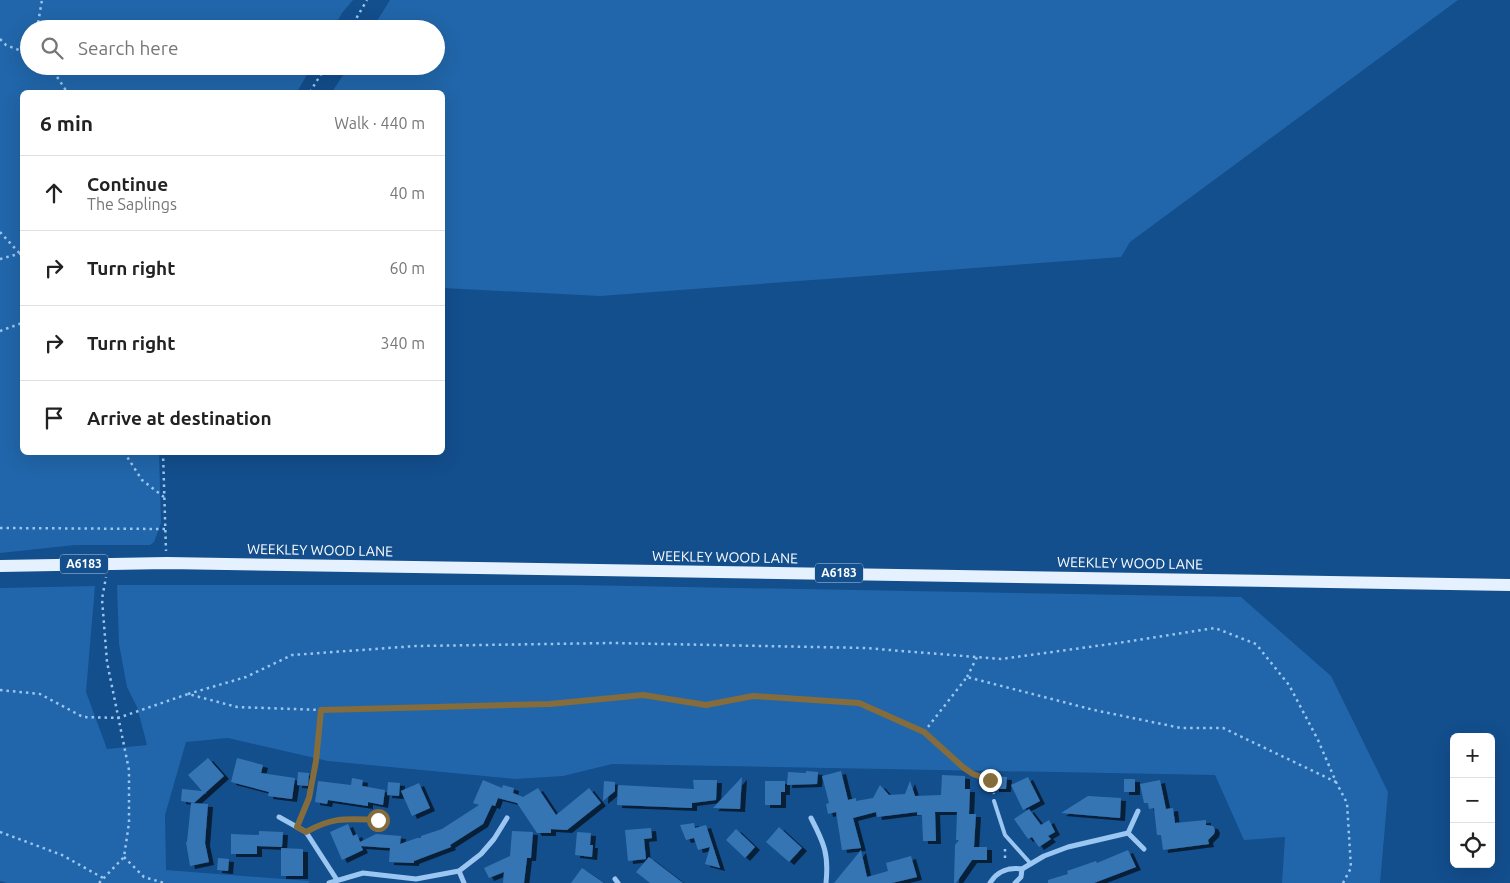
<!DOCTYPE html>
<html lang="en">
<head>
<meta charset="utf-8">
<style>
	:root { --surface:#fff; --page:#f6f6f6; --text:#222; --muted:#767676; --line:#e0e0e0 }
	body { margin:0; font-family:Ubuntu,sans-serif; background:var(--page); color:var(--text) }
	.controls { position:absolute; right:15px; bottom:15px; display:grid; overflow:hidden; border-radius:8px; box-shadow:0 5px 20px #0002 }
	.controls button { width:45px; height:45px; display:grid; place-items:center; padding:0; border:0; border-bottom:1px solid var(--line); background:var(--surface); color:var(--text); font:25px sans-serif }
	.stop { position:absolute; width:15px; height:15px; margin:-11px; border:4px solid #856c3c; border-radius:50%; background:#fff }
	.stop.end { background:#856c3c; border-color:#fff; box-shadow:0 1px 5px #0008 }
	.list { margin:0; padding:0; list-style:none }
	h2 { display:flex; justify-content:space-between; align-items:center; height:65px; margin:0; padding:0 20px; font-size:21px }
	h2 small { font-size:16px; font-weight:400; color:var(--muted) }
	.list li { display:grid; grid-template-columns:32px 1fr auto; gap:15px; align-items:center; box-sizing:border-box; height:75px; padding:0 20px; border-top:1px solid var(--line) }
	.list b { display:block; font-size:19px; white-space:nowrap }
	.list p { margin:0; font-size:16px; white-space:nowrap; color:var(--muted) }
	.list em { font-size:16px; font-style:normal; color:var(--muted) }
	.icon { flex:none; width:28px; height:28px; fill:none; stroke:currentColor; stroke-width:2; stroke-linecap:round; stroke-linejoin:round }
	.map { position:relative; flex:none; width:1510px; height:883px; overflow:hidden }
	.search { position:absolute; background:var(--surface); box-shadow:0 5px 20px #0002; left:20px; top:20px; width:425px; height:55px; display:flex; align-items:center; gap:12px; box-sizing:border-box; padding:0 18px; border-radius:28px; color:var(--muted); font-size:19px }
	.panel { position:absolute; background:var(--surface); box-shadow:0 5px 20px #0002; left:20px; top:90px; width:425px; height:365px; border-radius:8px }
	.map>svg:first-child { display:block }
</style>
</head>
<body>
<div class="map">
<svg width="1510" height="883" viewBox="0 0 1510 883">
	<defs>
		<filter id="shadow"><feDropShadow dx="5" dy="3" stdDeviation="0" flood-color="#0009"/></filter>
	</defs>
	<rect width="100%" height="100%" fill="#134e8d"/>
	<g fill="#2166aa">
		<polygon points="0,0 353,0 342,13 333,29 29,29 29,66 312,66 297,92 22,92 22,452 159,453 161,523 154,542 150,545 75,545 0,553"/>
		<polygon points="390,0 1458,0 1130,242 1121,257 600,296 443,288 442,92 332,92 349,66 436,66 436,29 372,29"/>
		<polygon points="117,585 577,585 1241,597 1331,676 1388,792 1380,883 1282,883 1285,837 1244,840 1215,775 612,764 563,776 515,779 328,761 228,738 186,742 165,815 166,870 310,881 308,883 7,883 0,881 0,588 95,586 86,692 107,749 147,745 137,707 127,687 119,644"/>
	</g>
	<g fill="#3675b4" filter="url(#shadow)">
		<polygon points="208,758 224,776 194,803 181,801 182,789 202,791 188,775"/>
		<polygon points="237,758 263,765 261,773 295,778 292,799 268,796 269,792 231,782"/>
		<polygon points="806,771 818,772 817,784 787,785 788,772 806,773"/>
		<polygon points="841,771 848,800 856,798 856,801 873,798 880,785 889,795 905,794 910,781 915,796 941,795 942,775 965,776 965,789 970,789 969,814 976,814 974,847 987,847 987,860 972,860 956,883 954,883 955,845 959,840 956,840 957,812 935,812 936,841 923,841 922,815 917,815 917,812 877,817 876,812 853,818 861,848 842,850 836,812 828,814 826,804 829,803 822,776"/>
		<polygon points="298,772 309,773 308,786 297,785"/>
		<polygon points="994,776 1007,777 1006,789 994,789"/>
		<polygon points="742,777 740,809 713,808"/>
		<polygon points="1028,777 1040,801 1023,810 1011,785"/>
		<polygon points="352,778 363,780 362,786 385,790 383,805 368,802 368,806 328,800 327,804 315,802 318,781 351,785"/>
		<rect x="1124" y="779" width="11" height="13"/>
		<polygon points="483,780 502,788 503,785 514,788 513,793 523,797 538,788 556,815 589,788 601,803 567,830 551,829 551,833 537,833 517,803 498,798 495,806 492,805 483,824 450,845 451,847 414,861 414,863 389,862 390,848 361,846 363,850 342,860 330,832 348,824 353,836 357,834 360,842 376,834 401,836 400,844 417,838 421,838 421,836 442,829 479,805 473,803"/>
		<polygon points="693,780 717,780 716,800 692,803 692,808 617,805 618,785 694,789"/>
		<polygon points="1160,780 1166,809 1173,808 1175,823 1206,820 1206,825 1213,826 1215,830 1214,834 1208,840 1209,844 1163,850 1161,835 1157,835 1154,808 1149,809 1148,803 1144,803 1140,784"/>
		<polygon points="604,781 615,782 615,791 603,801"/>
		<polygon points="765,781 785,781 785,792 781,792 781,805 765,805"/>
		<polygon points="388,782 400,783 399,796 387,795"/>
		<polygon points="419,783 430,808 412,816 401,791"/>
		<polygon points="1088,796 1121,798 1120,818 1061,813"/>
		<polygon points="191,803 208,804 205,843 209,862 190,866 186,842 187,842"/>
		<polygon points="1029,809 1041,825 1049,820 1055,832 1048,836 1051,839 1039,847 1032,837 1028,839 1014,819"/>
		<polygon points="694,823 695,828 706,825 720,868 705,864 710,847 698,850 694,838 686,840 680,825"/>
		<polygon points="779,827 802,848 789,862 766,842"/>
		<polygon points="651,828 652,838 644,839 646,859 628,861 625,830"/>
		<polygon points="736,829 755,847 745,858 726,840"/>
		<polygon points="259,831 283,832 282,847 257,846 257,854 231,854 231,834 259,835"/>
		<polygon points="512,831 533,832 531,858 527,858 524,883 503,883 504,872 489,878 484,868 510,856"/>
		<polygon points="577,832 591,833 590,845 593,845 592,857 575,855"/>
		<polygon points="281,848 303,849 303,876 281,876"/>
		<polygon points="861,850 867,877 888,871 886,863 911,856 917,877 892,883 834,883"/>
		<polygon points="1128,850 1136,867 1094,883 1048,883 1048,880 1068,874 1067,871 1096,861 1097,863"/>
		<polygon points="649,857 683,883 650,883 636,872"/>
		<polygon points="218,858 229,859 228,871 217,870"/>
		<polygon points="582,868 604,883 571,883"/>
	</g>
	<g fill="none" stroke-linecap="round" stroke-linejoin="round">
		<g stroke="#9bc6f1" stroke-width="2.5" stroke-dasharray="2.5 4" stroke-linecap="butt">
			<polyline points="37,29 42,0"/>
			<polyline points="350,29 367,0"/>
			<polyline points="0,39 6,45 29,54"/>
			<polyline points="50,66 67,92"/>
			<polyline points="310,92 326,66"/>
			<polyline points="0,232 22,256"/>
			<polyline points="0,259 22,253"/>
			<polyline points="0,331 22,323"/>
			<polyline points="124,452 142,480 164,497"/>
			<polyline points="163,452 166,551"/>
			<polyline points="0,528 165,529"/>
			<polyline points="967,677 977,657"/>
			<polyline points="0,690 40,694 83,717 118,718 188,694 237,707 321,710 550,704 643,695 706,705 753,696 859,703 924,732 964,768 973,774 989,780 994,794"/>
			<polyline points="188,694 246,677 292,655 416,646 612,643 865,648 1001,659 1118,643 1215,628 1256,644 1289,685 1318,740 1336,782 1347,803 1351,868 1343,883"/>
			<polyline points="924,732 967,677 1094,710 1181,728 1223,728 1336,782"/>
			<path d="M300 818C315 784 317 747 321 710"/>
			<polyline points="0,832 62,855 103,878"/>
			<polyline points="1005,849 1005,861"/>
			<polyline points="124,857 144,877 164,883"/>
			<polyline points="99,883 124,857 129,823 129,770 107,662 102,599 106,577"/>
		</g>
		<g stroke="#9bc6f1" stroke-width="4">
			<polyline points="994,801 1005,835 1031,864"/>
			<path d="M306 832C334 816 348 819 378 820"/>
		</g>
		<g stroke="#9bc6f1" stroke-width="5">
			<polyline points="279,817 306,832 337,880"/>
			<path d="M811 818C824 843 829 854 826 883"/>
			<polyline points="1128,833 1144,849"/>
			<polyline points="459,871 464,883"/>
			<polyline points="615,879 618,883"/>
			<polyline points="329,883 363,873 416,879 459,871 481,854 494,839 507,818"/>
			<path d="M990 883C997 871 1009 867 1022 869L1044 856 1068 847 1128 833 1138 811"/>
			<polyline points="1015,883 1021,877 1022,869"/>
		</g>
		<polyline stroke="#e5f1ff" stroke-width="12" points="0,566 167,563 1510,585"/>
	</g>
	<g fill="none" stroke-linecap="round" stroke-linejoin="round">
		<path stroke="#856c3c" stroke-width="6" d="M378 820C348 819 334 816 306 832L297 827 309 798 316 761 321 710 550 704 643 695 706 705 753 696 859 703 924 732 964 768 973 774 990 780"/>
	</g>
	<g text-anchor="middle" stroke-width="4.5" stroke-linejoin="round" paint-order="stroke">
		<g fill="#134e8d" stroke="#b8cadd" stroke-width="1">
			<rect x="60" y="554.5" width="48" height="19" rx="4"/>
			<rect x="815" y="563.5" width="48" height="19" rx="4"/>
		</g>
		<g font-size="12" font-weight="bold" fill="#fff">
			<text x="84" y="568">A6183</text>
			<text x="839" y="577">A6183</text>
		</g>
		<g font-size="14" fill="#fff" stroke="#134e8d">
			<text transform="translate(320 550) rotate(1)" y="5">WEEKLEY WOOD LANE</text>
			<text transform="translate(725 557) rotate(1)" y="5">WEEKLEY WOOD LANE</text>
			<text transform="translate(1130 563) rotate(1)" y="5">WEEKLEY WOOD LANE</text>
		</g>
	</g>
</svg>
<div class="controls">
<button>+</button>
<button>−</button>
<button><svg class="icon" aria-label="locate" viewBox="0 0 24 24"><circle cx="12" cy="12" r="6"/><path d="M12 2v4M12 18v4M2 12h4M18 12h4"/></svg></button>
</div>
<div class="stop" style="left:378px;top:820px"></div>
<div class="stop end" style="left:990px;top:780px"></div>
<div class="search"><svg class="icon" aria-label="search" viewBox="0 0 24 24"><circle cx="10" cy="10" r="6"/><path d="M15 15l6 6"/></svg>Search here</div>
<section class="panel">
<h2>6 min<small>Walk · 440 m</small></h2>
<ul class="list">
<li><svg class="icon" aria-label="ahead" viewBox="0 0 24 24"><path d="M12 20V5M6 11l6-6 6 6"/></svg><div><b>Continue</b><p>The Saplings</p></div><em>40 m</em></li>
<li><svg class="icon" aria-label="right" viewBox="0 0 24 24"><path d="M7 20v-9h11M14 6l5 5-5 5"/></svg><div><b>Turn right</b></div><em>60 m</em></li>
<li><svg class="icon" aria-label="right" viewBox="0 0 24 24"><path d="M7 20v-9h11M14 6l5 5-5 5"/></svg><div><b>Turn right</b></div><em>340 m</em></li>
<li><svg class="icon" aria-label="arrive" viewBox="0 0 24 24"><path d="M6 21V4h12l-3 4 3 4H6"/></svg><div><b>Arrive at destination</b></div></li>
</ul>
</section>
</div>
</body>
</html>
